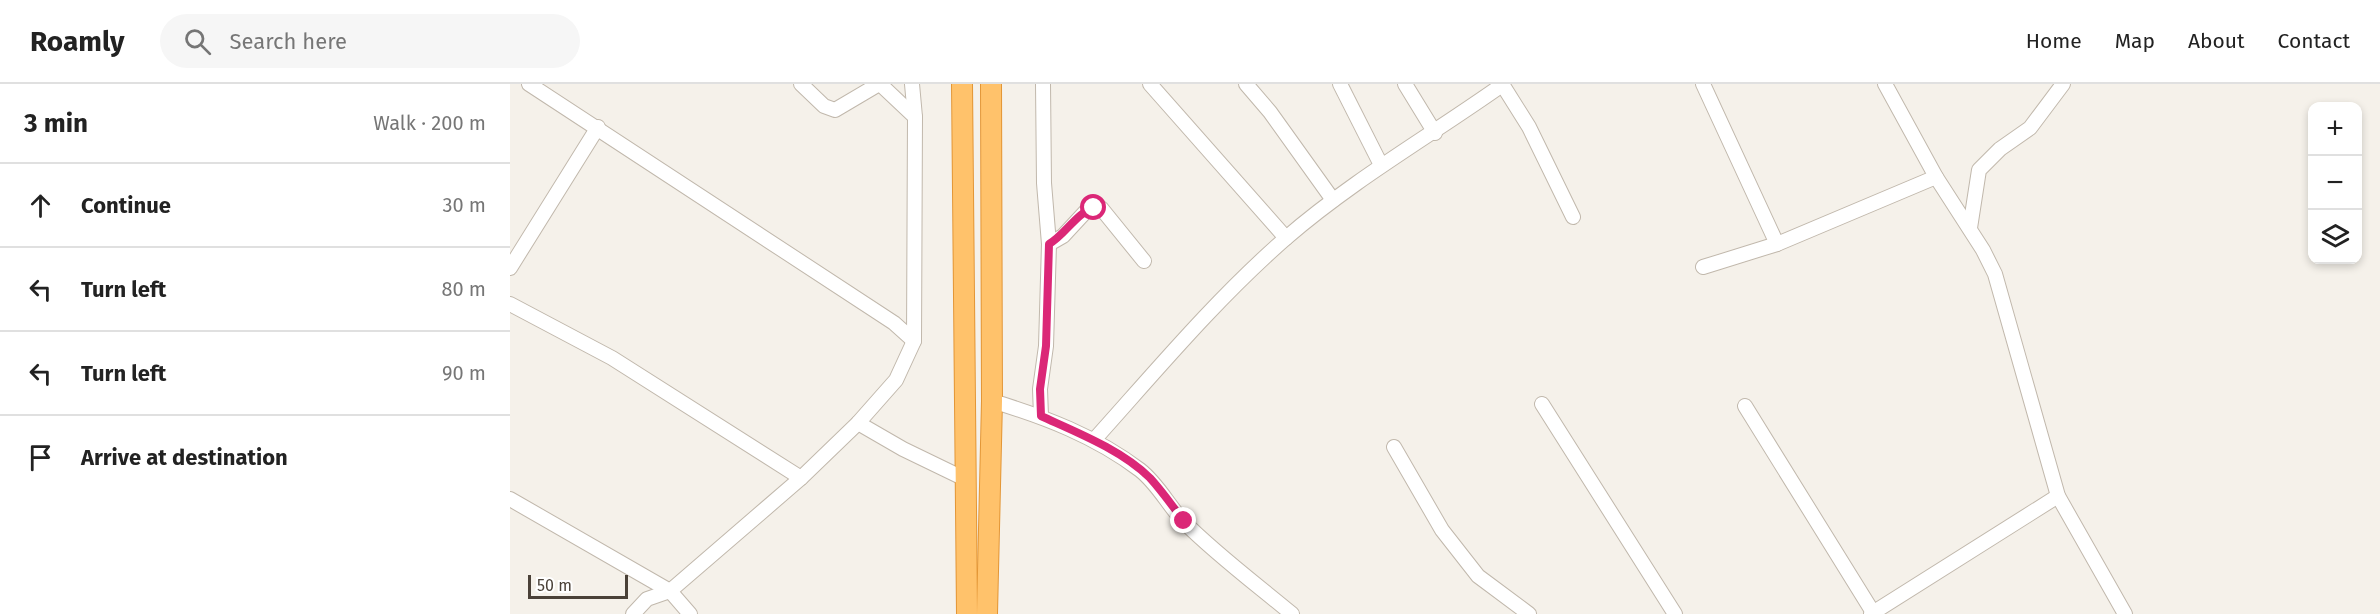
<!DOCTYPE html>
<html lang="en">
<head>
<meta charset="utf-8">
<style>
	:root { --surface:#fff; --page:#f6f6f6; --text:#222; --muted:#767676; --line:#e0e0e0 }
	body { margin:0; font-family:"Fira Sans",sans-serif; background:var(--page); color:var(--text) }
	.controls { position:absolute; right:18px; top:18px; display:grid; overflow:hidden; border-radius:12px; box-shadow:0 3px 9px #0003 }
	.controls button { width:54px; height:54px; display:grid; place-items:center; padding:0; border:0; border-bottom:2px solid var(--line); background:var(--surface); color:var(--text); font:30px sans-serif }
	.scale { position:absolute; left:18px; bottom:15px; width:100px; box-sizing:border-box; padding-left:6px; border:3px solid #4a4138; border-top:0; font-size:16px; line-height:21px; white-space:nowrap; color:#4a4138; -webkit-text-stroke:4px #fff; paint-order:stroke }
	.stop { position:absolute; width:18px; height:18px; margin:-14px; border:4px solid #db2777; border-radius:50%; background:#fff }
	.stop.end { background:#db2777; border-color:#fff; box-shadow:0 2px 6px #0008 }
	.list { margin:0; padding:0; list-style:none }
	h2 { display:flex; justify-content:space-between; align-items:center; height:78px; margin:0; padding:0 24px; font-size:26px }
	h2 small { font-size:20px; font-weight:400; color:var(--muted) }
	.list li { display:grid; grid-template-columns:39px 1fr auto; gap:18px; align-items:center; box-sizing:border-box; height:84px; padding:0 24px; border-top:2px solid var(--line) }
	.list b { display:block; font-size:22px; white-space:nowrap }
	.list em { font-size:20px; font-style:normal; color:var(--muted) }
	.icon { flex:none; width:33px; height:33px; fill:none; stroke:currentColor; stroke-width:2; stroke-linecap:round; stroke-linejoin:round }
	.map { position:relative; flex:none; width:1870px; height:530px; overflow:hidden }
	header { display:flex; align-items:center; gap:36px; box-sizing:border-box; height:84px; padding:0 30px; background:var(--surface); border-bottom:2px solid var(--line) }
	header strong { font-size:28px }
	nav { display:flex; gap:33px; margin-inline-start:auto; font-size:21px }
	.search { width:420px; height:54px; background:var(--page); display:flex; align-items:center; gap:15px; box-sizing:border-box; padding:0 21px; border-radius:33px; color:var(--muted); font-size:22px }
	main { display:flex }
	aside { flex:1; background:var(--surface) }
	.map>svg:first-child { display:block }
</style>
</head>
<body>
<header>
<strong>Roamly</strong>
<div class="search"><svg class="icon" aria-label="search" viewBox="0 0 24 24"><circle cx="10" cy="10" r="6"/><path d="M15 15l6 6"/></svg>Search here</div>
<nav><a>Home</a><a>Map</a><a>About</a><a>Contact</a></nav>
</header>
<main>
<aside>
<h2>3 min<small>Walk · 200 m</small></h2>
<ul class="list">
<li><svg class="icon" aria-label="ahead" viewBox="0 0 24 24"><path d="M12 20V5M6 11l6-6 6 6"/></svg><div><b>Continue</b></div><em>30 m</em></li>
<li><svg class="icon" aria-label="left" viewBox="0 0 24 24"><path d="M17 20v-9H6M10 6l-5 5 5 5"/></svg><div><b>Turn left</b></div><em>80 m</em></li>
<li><svg class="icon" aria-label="left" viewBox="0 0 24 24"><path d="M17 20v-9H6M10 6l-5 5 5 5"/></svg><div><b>Turn left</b></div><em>90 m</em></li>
<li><svg class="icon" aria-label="arrive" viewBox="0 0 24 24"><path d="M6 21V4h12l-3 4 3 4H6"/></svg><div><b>Arrive at destination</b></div></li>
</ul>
</aside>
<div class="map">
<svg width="1870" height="530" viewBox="0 0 1870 530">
	<rect width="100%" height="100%" fill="#f5f1ea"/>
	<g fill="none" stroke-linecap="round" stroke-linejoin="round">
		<g stroke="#c1b8ac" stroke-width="16">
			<g id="minor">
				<polyline points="19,0 384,239 404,257"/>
				<polyline points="291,0 314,22 325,26 369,0"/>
				<polyline points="370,0 405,33"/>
				<polyline points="640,0 776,154"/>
				<polyline points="736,0 760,28 823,116"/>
				<polyline points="830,0 871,81"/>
				<polyline points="895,0 925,49"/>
				<polyline points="992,0 1019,43 1063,133"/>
				<polyline points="1193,0 1267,160"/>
				<polyline points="1375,0 1426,93 1473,166 1485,190 1548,412 1615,530"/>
				<polyline points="1460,144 1469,86 1490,65 1520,44 1553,0"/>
				<polyline points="539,160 553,152 578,125 591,124 634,177"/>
				<polyline points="1193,183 1267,160 1426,93"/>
				<polyline points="0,184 88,43"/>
				<polyline points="0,220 102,274 291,394"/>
				<path d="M482 317C535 333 585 352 630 386 648 400 658 421 674 438 707 471 746 500 782 530"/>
				<polyline points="1032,320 1165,530"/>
				<polyline points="1235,322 1364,530"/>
				<polyline points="531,332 530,305 536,262 539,160 534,99 533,0"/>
				<polyline points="348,339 393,365 455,395"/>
				<path d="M584 356C646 287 706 215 776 154 843 96 920 52 992 1"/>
				<polyline points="884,363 932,446 968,492 1019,530"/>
				<polyline points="0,415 160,507 180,530"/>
				<polyline points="123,530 137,515 160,507 291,394 348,339 386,296 404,257 405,33 402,0"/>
				<polyline points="1361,530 1548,412"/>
			</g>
		</g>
		<g stroke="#e39636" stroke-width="22">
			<g id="highway">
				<polyline points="452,0 457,530"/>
				<polyline points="477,530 482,317 481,0"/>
			</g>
		</g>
		<use href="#minor" stroke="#fff" stroke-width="14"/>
		<use href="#highway" stroke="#ffc26b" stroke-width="20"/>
	</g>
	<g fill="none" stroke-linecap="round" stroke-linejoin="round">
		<path stroke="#db2777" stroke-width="8" d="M584 124C567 128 555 151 539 160L536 262 530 305 531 332C566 348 612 366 640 394 652 407 663 423 674 437"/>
	</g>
</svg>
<div class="controls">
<button>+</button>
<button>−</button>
<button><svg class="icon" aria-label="layers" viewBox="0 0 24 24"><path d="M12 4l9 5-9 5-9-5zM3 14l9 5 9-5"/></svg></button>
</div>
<div class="scale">50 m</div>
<div class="stop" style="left:584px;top:124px"></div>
<div class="stop end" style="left:674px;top:437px"></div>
</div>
</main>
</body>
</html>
